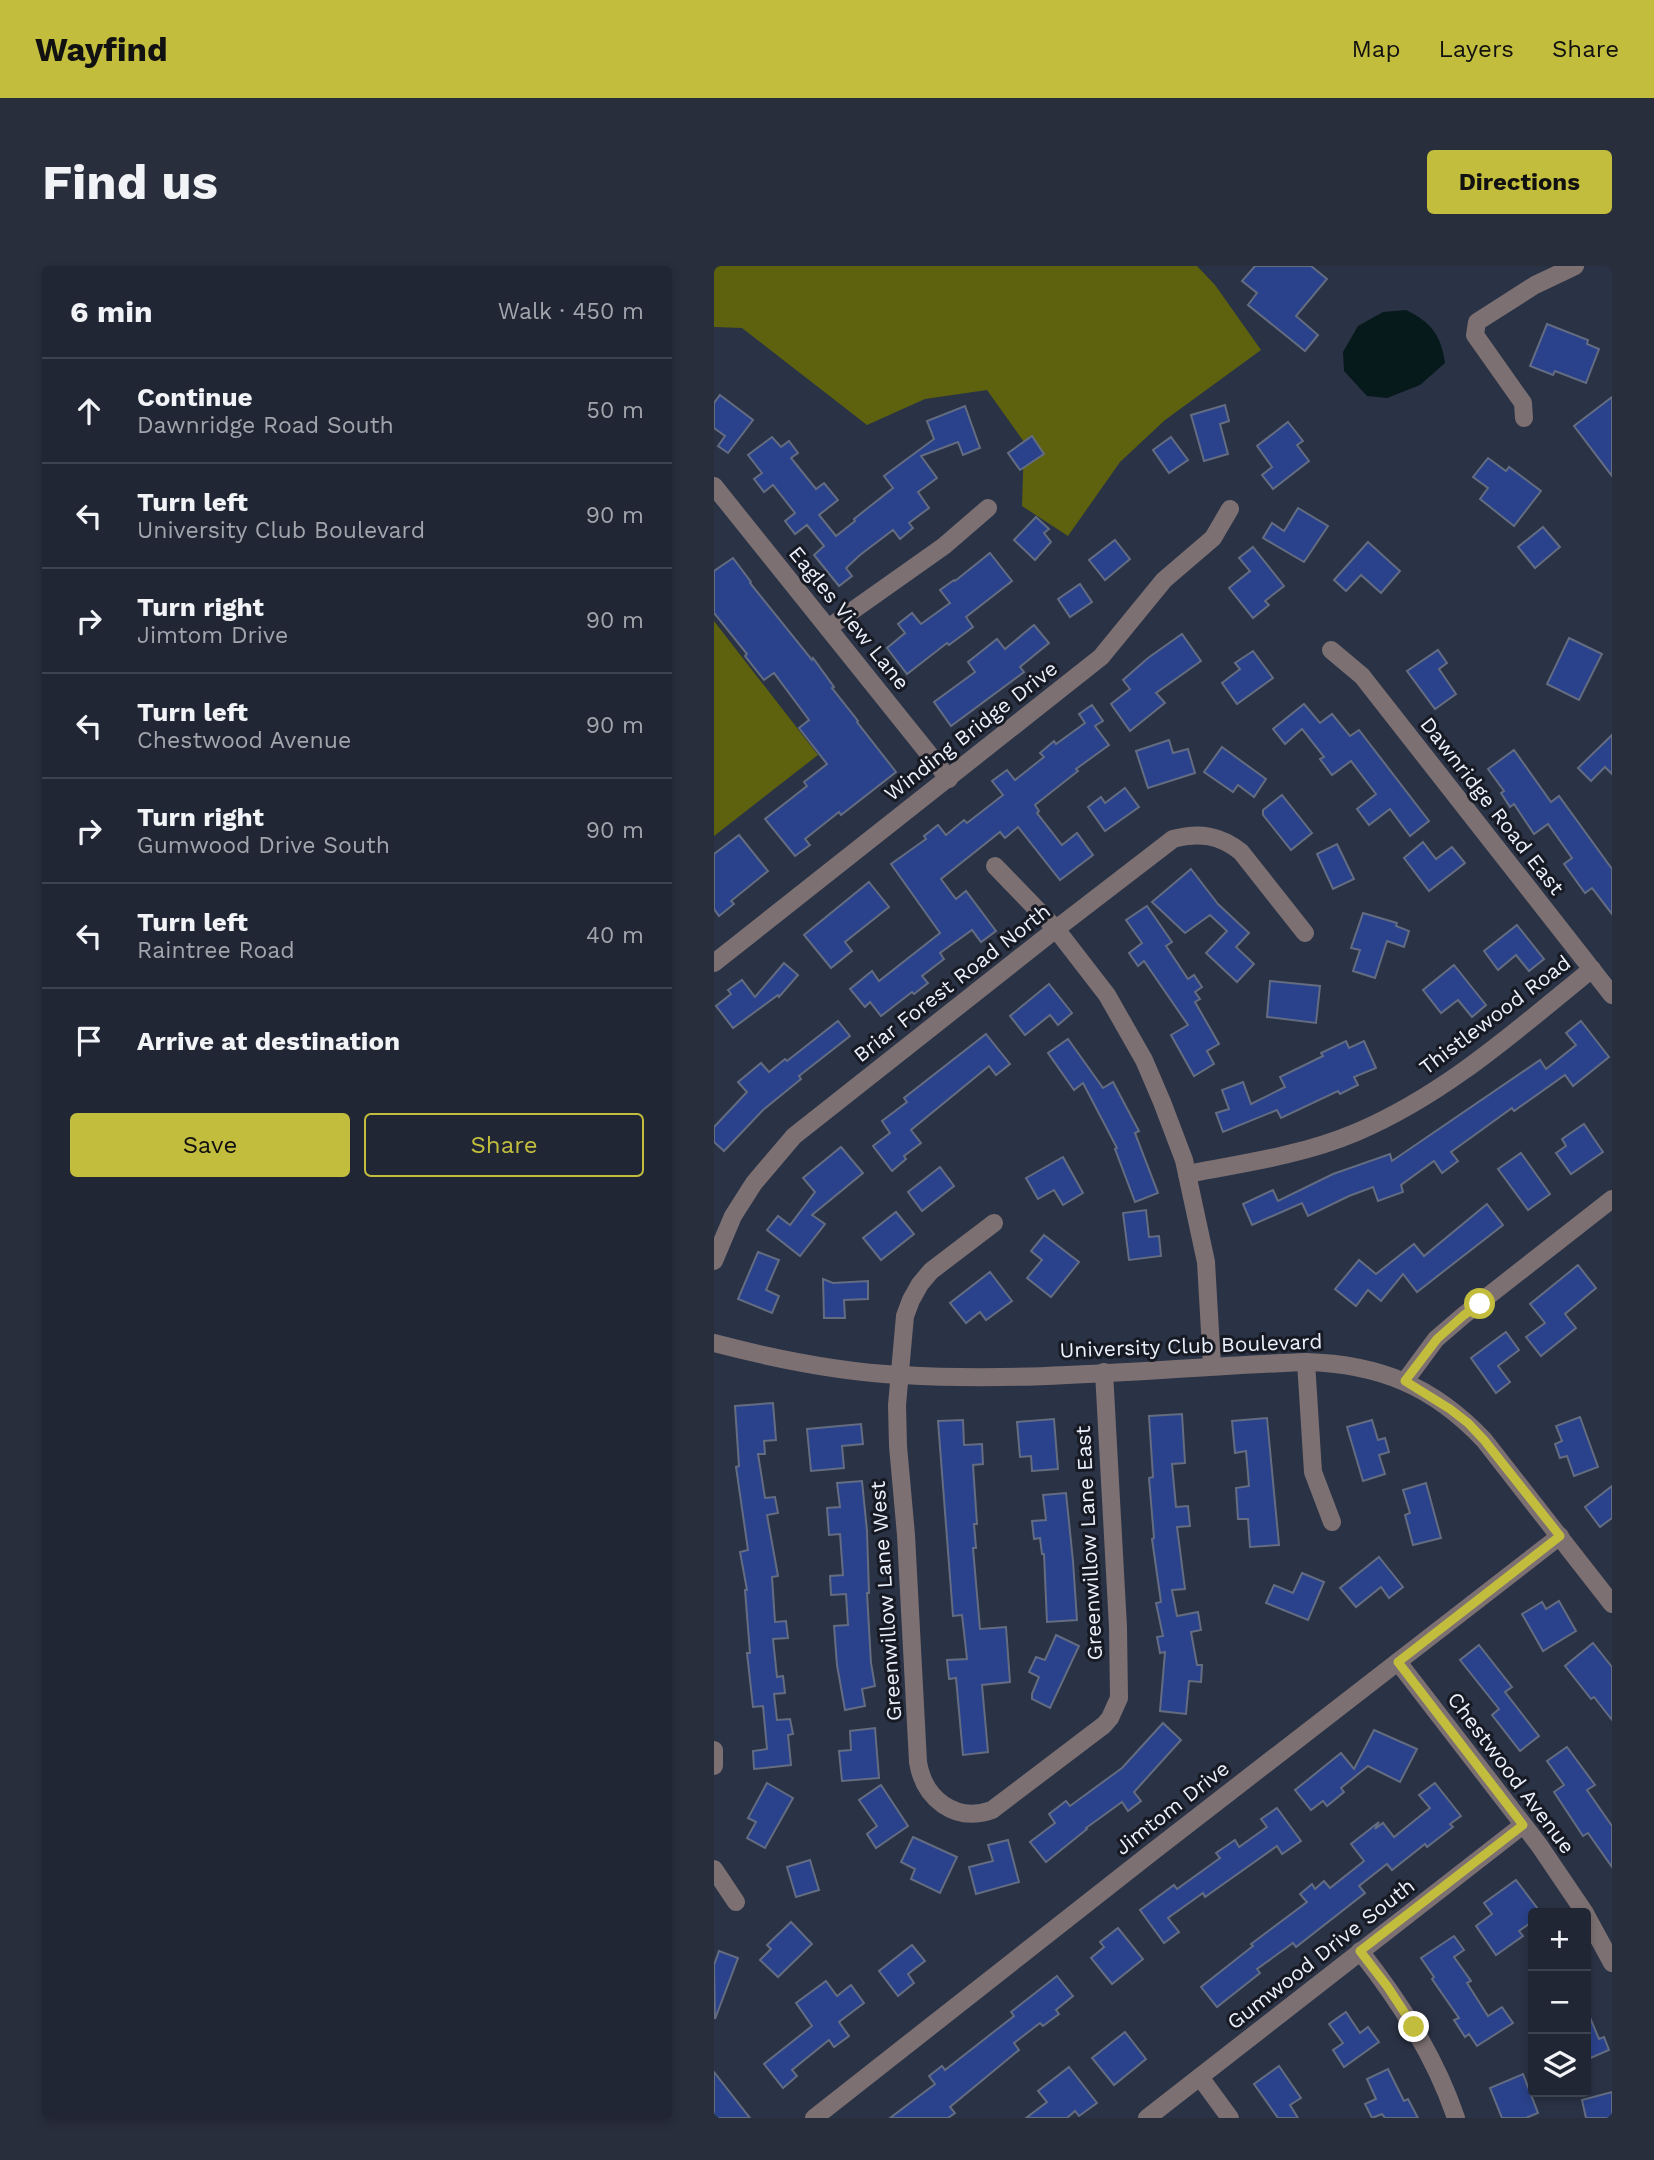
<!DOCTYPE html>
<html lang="en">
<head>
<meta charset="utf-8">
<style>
	:root { --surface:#202634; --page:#282e3c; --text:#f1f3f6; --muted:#a2a5ac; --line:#3d434f; --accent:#c3bd3e }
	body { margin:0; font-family:"Work Sans",sans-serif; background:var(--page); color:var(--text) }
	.controls { position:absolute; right:21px; bottom:21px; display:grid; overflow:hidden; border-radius:7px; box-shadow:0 4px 10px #0003 }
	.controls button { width:63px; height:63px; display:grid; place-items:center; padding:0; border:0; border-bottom:2px solid var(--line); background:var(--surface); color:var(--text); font:35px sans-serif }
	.stop { position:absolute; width:21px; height:21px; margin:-16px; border:5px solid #c3bd3e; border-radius:50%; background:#fff }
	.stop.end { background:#c3bd3e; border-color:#fff; box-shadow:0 2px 7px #0008 }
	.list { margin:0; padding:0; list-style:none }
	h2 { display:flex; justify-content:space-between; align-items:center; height:91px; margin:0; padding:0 28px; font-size:30px }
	h2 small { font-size:23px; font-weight:400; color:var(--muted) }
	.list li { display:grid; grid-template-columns:46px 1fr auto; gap:21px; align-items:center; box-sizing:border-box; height:105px; padding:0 28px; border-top:2px solid var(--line) }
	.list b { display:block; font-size:26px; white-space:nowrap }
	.list p { margin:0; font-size:23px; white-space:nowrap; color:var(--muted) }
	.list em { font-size:23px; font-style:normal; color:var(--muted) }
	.actions { display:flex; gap:14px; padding:21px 28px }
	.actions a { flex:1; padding:16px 0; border:2px solid var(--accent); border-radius:7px; text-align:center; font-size:24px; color:var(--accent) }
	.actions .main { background:var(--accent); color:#111 }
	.icon { flex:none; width:38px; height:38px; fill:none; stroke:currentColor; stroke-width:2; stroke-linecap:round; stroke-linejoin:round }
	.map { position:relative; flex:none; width:898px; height:1852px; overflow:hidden; border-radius:7px }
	header { display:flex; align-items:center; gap:42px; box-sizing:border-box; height:98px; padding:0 35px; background:var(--accent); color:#111 }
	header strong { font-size:33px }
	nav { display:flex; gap:38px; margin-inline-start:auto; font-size:24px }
	.intro { display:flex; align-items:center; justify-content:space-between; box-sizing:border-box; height:168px; padding:0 42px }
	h1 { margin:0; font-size:49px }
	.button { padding:18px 32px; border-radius:7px; background:var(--accent); color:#111; font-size:24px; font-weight:700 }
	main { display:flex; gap:42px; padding:0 42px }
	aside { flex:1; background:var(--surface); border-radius:7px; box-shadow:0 4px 10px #0003 }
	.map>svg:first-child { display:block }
</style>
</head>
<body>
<header>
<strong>Wayfind</strong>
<nav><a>Map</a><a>Layers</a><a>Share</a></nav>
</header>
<div class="intro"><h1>Find us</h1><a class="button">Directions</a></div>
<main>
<aside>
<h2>6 min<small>Walk · 450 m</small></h2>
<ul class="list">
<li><svg class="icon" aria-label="ahead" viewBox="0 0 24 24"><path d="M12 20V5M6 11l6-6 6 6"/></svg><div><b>Continue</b><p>Dawnridge Road South</p></div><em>50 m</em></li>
<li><svg class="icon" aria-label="left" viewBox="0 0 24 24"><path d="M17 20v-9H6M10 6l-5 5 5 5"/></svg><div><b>Turn left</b><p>University Club Boulevard</p></div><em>90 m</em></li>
<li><svg class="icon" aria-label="right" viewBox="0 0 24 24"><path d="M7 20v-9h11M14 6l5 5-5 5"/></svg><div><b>Turn right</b><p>Jimtom Drive</p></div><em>90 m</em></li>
<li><svg class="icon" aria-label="left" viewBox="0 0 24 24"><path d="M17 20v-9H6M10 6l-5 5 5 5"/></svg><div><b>Turn left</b><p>Chestwood Avenue</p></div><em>90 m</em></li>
<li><svg class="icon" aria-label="right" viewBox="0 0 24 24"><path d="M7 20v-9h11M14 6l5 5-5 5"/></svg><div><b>Turn right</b><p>Gumwood Drive South</p></div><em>90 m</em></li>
<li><svg class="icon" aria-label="left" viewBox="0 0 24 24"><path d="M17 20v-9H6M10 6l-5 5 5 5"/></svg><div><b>Turn left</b><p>Raintree Road</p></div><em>40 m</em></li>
<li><svg class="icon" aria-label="arrive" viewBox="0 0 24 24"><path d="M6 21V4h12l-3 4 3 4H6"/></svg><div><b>Arrive at destination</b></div></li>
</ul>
<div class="actions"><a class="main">Save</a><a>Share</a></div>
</aside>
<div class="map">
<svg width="898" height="1852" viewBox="0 0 898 1852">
	<rect width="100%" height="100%" fill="#2a3245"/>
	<g fill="#5e620f">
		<polygon points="0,0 483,0 501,19 547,84 451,154 406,196 354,270 308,240 310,176 273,124 211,133 153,159 28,62 0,61"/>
		<polygon points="0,355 104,489 0,570"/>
	</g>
	<path fill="#071a1b" d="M692 44C717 56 727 69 731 97L706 119 673 132 653 130 630 105 629 86 644 60 669 46Z"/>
	<g fill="#2a428b" stroke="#636c81" stroke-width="2">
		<polygon points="541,0 597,0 613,13 582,50 604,69 591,85 534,39 543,27 528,15"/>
		<polygon points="833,58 874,74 873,78 885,83 872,117 841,105 839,109 816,100"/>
		<polygon points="6,129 39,154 14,187 4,180 11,170 0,162 0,137"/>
		<polygon points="898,131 898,210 860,160"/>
		<polygon points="511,139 515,155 506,158 514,188 490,195 477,149"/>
		<polygon points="251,140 266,182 249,189 244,176 207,190 223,212 204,226 215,242 195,257 199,262 186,273 179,264 146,289 132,302 138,310 125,320 100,289 110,280 93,259 81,268 71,255 81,247 59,219 50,226 40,213 48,207 34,189 58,171 67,181 75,175 84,187 77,192 102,223 110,217 124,234 105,249 122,270 141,255 140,253 179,222 170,210 220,173 213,155"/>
		<polygon points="574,156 589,175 583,179 595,195 559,223 548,209 558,201 543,180"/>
		<polygon points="318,170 330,188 306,204 294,187"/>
		<polygon points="457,171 474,194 455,207 439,184"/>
		<polygon points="774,192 792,205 795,201 827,225 800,260 766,233 774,222 759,211"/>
		<polygon points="584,242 614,260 590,296 549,272 558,257 570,265"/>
		<polygon points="322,251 335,263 330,267 337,276 321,294 300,274"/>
		<polygon points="829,261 846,281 821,302 804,281"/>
		<polygon points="401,274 416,293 391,314 375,294"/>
		<polygon points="654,276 686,305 667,327 647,309 632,325 620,314"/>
		<polygon points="539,281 570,320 551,335 555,339 539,352 515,322 536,305 525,292"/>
		<polygon points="276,287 298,315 252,351 259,361 235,379 233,377 193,408 173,382 191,367 184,358 198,347 207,358 236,337 226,324 240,314 241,315"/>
		<polygon points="19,292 37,316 36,317 98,394 99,392 120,421 118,422 144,455 143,456 182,506 127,549 125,546 91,573 96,579 81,590 51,553 93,520 90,516 113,498 85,462 95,454 60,407 50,414 31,390 33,388 0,347 0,305"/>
		<polygon points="366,318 378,336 356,351 344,333"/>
		<polygon points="320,359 335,377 306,401 310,406 237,460 220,436 261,406 254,396 283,373 291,383"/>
		<polygon points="468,368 487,395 442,427 451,437 416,465 397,438 416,423 409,414 434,392"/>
		<polygon points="855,372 888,388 865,434 833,418"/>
		<polygon points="724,384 733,397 725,403 742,428 721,443 693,405"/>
		<polygon points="539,385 559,412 523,438 508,417 526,403 521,397"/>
		<polygon points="590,438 606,457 618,448 636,470 645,464 715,555 696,570 676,543 655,559 643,543 662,528 637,495 618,509 606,493 610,491 588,463 571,478 559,463"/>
		<polygon points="378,439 389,455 381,460 395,479 362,503 364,505 321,539 325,545 323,547 348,579 363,567 379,589 346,614 304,561 291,572 286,566 227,613 242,633 252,625 282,665 267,676 258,664 226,687 230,693 208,710 214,717 200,728 198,726 167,750 156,736 151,741 136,723 158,705 165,715 226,667 177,598 212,573 210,570 224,559 232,569 250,554 253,557 289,529 278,515 293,504 301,514 330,491 326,487 340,475 342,478 371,457 365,448"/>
		<polygon points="898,469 898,508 891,501 877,515 864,502"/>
		<polygon points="455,474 459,487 474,483 481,507 434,522 422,485"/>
		<polygon points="508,481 552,513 540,531 524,519 519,526 490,506"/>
		<polygon points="800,484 837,536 845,530 898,603 898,648 878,622 871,627 850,598 858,592 834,558 820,568 800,538 796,541 787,527 790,525 774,503"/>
		<polygon points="411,522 425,541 391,565 374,541 387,531 391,537"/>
		<polygon points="568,529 598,567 577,584 549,549 549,544"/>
		<polygon points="25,569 54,605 17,635 20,638 5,650 0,643 0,588"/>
		<polygon points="709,576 722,593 738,581 751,597 715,625 690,592"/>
		<polygon points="623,578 640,613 619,623 603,588"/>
		<polygon points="477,603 504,638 535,667 522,681 540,698 523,716 492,687 513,665 496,649 471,667 438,636"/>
		<polygon points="155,616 175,641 131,676 138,685 117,702 90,669"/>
		<polygon points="433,640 458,676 452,680 474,713 480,709 488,721 481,726 486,733 481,736 505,778 493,785 500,798 480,810 457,769 474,759 430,695 424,700 415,687 428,677 412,654"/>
		<polygon points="649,647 683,657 682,660 695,665 690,681 673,675 661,712 639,705 646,684 637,682"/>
		<polygon points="803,659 830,693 815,705 802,689 784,704 770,685"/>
		<polygon points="70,697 84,709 65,731 64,729 19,762 2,740 17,728 14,724 28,714 41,731"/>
		<polygon points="740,699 772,739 758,751 744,734 727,747 709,724"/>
		<polygon points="556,715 606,720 602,757 553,751"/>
		<polygon points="335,718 358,747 344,759 336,749 311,769 296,750"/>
		<polygon points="124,755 136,770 85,810 87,813 49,844 10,885 0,876 0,861 33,826 24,816 47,797 55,806 71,793 73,795"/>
		<polygon points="867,755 895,791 859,820 851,809 800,845 798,842 737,886 744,895 728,907 720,895 687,919 689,926 664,935 659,921 635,930 594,950 588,937 538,959 529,938 559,924 564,935 619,908 676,888 678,895 826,794 832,803 862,779 852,767"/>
		<polygon points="272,768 296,798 282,809 275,800 197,864 207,877 190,890 192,893 178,905 159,880 176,867 168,855 193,836 190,832"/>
		<polygon points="354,773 389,822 399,816 425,865 421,867 444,927 421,936 401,883 403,882 369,817 360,824 334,787"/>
		<polygon points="632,775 635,782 650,775 662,802 640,811 644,819 626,828 624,825 567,852 563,844 509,866 502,847 515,843 508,824 529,816 537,838 571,821 566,811 609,790 607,787"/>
		<polygon points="870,858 889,886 857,908 842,887 852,880 848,873"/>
		<polygon points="127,881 149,907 98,949 111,958 86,990 53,964 64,950 76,959 101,926 89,912"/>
		<polygon points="807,887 836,928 814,944 784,903"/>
		<polygon points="349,891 369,927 349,939 340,924 324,933 312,912"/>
		<polygon points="226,901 240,920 208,945 194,926"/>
		<polygon points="773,938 789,959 703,1026 689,1008 667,1035 654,1024 642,1040 621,1023 645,994 662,1008 700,978 710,990"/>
		<polygon points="432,944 435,971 445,970 447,990 415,994 409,947"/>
		<polygon points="182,946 200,968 167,994 149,972"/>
		<polygon points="330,969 365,996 337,1031 313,1012 328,994 317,985"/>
		<polygon points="44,986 65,994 52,1024 65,1030 58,1047 24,1033"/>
		<polygon points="864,999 882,1022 851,1048 862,1062 827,1090 812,1071 831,1057 816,1038"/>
		<polygon points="276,1006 298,1035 272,1054 266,1046 252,1057 236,1037"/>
		<polygon points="109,1013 119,1017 154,1015 154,1033 130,1034 131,1052 110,1052"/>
		<polygon points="792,1066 805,1084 784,1100 796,1116 782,1127 757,1092"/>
		<polygon points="59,1137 62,1174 50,1175 51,1188 44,1188 51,1232 61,1231 64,1247 53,1249 64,1310 58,1311 61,1356 72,1355 74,1372 59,1373 63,1411 69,1410 71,1427 60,1428 63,1454 76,1453 79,1468 74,1469 77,1499 40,1503 39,1485 53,1483 49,1440 39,1441 33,1387 36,1387 31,1324 33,1324 26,1286 34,1284 22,1201 25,1200 21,1140"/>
		<polygon points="468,1148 471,1197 458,1198 462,1241 474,1240 476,1260 463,1261 471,1323 458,1324 463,1350 484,1346 487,1364 477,1366 483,1399 488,1399 487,1416 475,1415 472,1448 446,1445 451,1386 446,1387 443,1371 449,1370 442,1337 447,1336 438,1273 440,1272 435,1212 439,1211 435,1150"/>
		<polygon points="866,1151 884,1201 860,1210 853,1190 846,1192 841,1178 848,1175 842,1160"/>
		<polygon points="553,1152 565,1279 536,1281 534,1253 524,1253 522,1222 535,1220 532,1185 521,1187 518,1155"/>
		<polygon points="340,1153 344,1203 318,1205 317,1190 306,1191 303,1156"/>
		<polygon points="249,1154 250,1179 268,1178 269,1198 259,1199 263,1258 260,1258 262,1282 259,1282 266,1363 292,1361 296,1416 268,1419 274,1486 249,1489 242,1412 235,1413 233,1394 253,1393 248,1349 239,1350 224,1155"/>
		<polygon points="658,1154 664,1174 671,1172 675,1186 665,1189 671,1208 649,1215 633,1161"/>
		<polygon points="147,1158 149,1178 128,1180 130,1202 97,1205 93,1163"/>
		<polygon points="148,1215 153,1265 155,1327 153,1327 157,1397 161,1420 148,1423 151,1440 131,1444 123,1399 120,1360 134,1359 132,1328 117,1329 116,1310 129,1309 126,1268 115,1269 113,1242 126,1241 123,1217"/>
		<polygon points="712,1217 727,1272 699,1279 691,1249 696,1247 689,1224"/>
		<polygon points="898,1220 898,1252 886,1261 871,1241"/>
		<polygon points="352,1227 359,1295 363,1354 333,1356 330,1288 328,1288 326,1272 320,1273 318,1255 332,1254 329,1229"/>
		<polygon points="665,1291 689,1321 675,1332 667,1321 642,1341 626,1322"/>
		<polygon points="588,1307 610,1316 594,1354 552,1337 560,1319 579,1327"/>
		<polygon points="845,1335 862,1365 829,1385 808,1348 828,1336 832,1343"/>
		<polygon points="342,1369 365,1380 336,1442 318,1433 318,1428 325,1411 315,1406 322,1391 331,1394"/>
		<polygon points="879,1377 898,1401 898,1454 880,1431 877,1433 851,1400"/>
		<polygon points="765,1379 798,1421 791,1426 825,1470 806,1485 778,1449 785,1443 746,1394"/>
		<polygon points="449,1457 467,1474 420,1526 427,1535 414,1545 408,1536 372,1562 373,1563 332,1596 316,1576 341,1557 335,1548 352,1535 356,1540 408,1502"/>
		<polygon points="161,1462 165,1512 128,1515 125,1485 137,1484 136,1465"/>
		<polygon points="660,1464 703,1483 686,1516 654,1500 627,1522 630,1526 613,1540 609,1535 597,1544 581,1524 627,1487 640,1503"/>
		<polygon points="853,1481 881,1519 873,1524 898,1560 898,1601 874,1567 869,1570 840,1526 850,1519 833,1495"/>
		<polygon points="53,1517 79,1532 51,1582 33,1572 42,1556 34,1552"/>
		<polygon points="721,1517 747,1550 736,1558 739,1561 713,1581 711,1578 678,1604 673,1598 645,1620 651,1627 582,1681 579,1677 543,1703 546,1707 503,1741 487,1721 539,1680 537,1678 593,1636 586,1628 598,1618 601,1623 610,1615 616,1622 650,1595 637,1578 665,1556 661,1563 669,1557 680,1571 716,1542 705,1529"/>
		<polygon points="167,1519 194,1560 162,1582 153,1568 163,1560 145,1534"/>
		<polygon points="563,1542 587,1575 568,1588 563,1580 491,1631 489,1627 454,1652 465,1666 450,1677 426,1644 460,1619 463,1623 506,1592 502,1587 521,1574 525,1581 553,1561 547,1553"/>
		<polygon points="199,1571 243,1591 226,1627 197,1613 201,1603 187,1596"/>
		<polygon points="294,1574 305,1616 262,1628 255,1601 279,1595 274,1579"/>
		<polygon points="96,1594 105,1624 82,1631 73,1601"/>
		<polygon points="802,1614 827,1647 819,1647 819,1655 805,1665 809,1670 782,1689 762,1660 778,1648 770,1637"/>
		<polygon points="77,1656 98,1678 64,1711 46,1694 57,1683 53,1679"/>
		<polygon points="404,1662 429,1693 398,1718 377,1692 390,1681 386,1676"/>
		<polygon points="740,1670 750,1684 740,1691 757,1715 753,1717 774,1750 788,1741 799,1757 763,1780 755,1768 751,1771 740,1754 745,1752 718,1713 720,1711 707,1692"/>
		<polygon points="198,1679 211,1695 194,1708 200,1717 184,1730 165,1705"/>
		<polygon points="5,1685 24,1692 1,1753 0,1699"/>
		<polygon points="343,1710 359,1730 342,1744 345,1748 329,1760 326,1757 300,1777 305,1784 236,1841 241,1847 234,1852 176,1852 221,1818 215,1810 228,1800 231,1804 300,1750 297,1746"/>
		<polygon points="112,1715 123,1730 137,1719 150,1737 125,1756 135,1770 120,1781 115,1774 78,1804 83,1810 69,1822 50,1798 98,1760 82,1737"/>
		<polygon points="872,1742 885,1773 890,1771 895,1784 872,1794"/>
		<polygon points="632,1746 646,1767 654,1761 665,1776 630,1801 619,1784 629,1777 615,1758"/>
		<polygon points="411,1766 432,1793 400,1819 378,1792"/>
		<polygon points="565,1800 587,1832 576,1839 584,1852 564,1852 540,1818"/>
		<polygon points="355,1801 383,1837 365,1850 361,1845 353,1852 312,1852 333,1836 324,1825"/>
		<polygon points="674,1803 690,1835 694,1833 704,1852 671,1852 668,1848 658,1852 651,1838 662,1833 653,1813"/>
		<polygon points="0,1806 36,1852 0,1852"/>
		<polygon points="809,1808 824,1847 812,1852 788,1852 776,1822"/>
		<polygon points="898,1826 898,1852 872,1852 868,1834"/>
	</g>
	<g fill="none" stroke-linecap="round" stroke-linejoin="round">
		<g stroke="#7c7072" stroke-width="18">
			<polyline points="810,152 809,137 761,69 763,56 821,19 861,0"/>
			<polyline points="0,220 235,513"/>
			<polyline points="114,362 230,280 274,242"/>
			<polyline points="617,384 648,410 898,729"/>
			<polyline points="281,600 342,663 393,729 430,794 448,836 470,894 492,996 498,1100"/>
			<polyline points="0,697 387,391 450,314 499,272 516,243"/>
			<path d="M473 908C531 897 589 889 643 866 732 828 804 763 878 703"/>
			<path d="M280 957 217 1005 206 1018 197 1034 191 1050 183 1139 184 1180 192 1269 204 1496C210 1533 241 1557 278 1544L390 1459 396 1452 405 1432 404 1361 390 1106"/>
			<path d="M0 995 19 950 40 917 80 870 342 663 459 573C485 566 506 569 527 586L591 667"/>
			<path d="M0 1077C61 1093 125 1106 188 1109 323 1117 458 1101 592 1096 665 1098 719 1120 770 1174L898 1338"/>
			<polyline points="592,1096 599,1206 618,1256"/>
			<polyline points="691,1115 722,1073 750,1049 898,933"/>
			<polyline points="684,1396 825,1579 871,1647"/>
			<polyline points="0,1484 0,1500"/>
			<polyline points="0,1603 22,1636"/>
			<polyline points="872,1649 898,1697"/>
			<path d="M646 1685C686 1736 721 1790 742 1852"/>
			<polyline points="486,1811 516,1852"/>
			<polyline points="100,1852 437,1587 846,1270"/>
			<polyline points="433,1852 809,1559"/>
		</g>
	</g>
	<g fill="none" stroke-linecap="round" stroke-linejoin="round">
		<polyline stroke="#c3bd3e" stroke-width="9" points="700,1761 673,1720 646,1685 809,1559 684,1396 846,1270 770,1174 754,1157 736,1143 691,1115 723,1073 750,1049 766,1038"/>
	</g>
	<g text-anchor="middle" stroke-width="6" stroke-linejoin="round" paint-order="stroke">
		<g font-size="21" fill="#ebf1fd" stroke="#171a23">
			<text transform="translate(135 352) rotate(51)" y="7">Eagles View Lane</text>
			<text transform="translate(257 465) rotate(-38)" y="7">Winding Bridge Drive</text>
			<text transform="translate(778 540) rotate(52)" y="7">Dawnridge Road East</text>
			<text transform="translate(238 717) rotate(-38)" y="7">Briar Forest Road North</text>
			<text transform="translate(781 749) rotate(-37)" y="7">Thistlewood Road</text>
			<text transform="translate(477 1080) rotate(-2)" y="7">University Club Boulevard</text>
			<text transform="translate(375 1277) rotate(-93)" y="7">Greenwillow Lane East</text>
			<text transform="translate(172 1335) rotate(-94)" y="7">Greenwillow Lane West</text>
			<text transform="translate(797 1507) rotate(53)" y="7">Chestwood Avenue</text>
			<text transform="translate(458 1542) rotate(-38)" y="7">Jimtom Drive</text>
			<text transform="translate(607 1688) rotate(-38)" y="7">Gumwood Drive South</text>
		</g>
	</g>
</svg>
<div class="controls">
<button>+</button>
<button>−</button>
<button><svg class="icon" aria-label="layers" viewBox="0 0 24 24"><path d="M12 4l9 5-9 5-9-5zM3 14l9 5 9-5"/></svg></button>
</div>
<div class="stop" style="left:766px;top:1038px"></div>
<div class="stop end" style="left:700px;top:1761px"></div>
</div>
</main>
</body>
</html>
